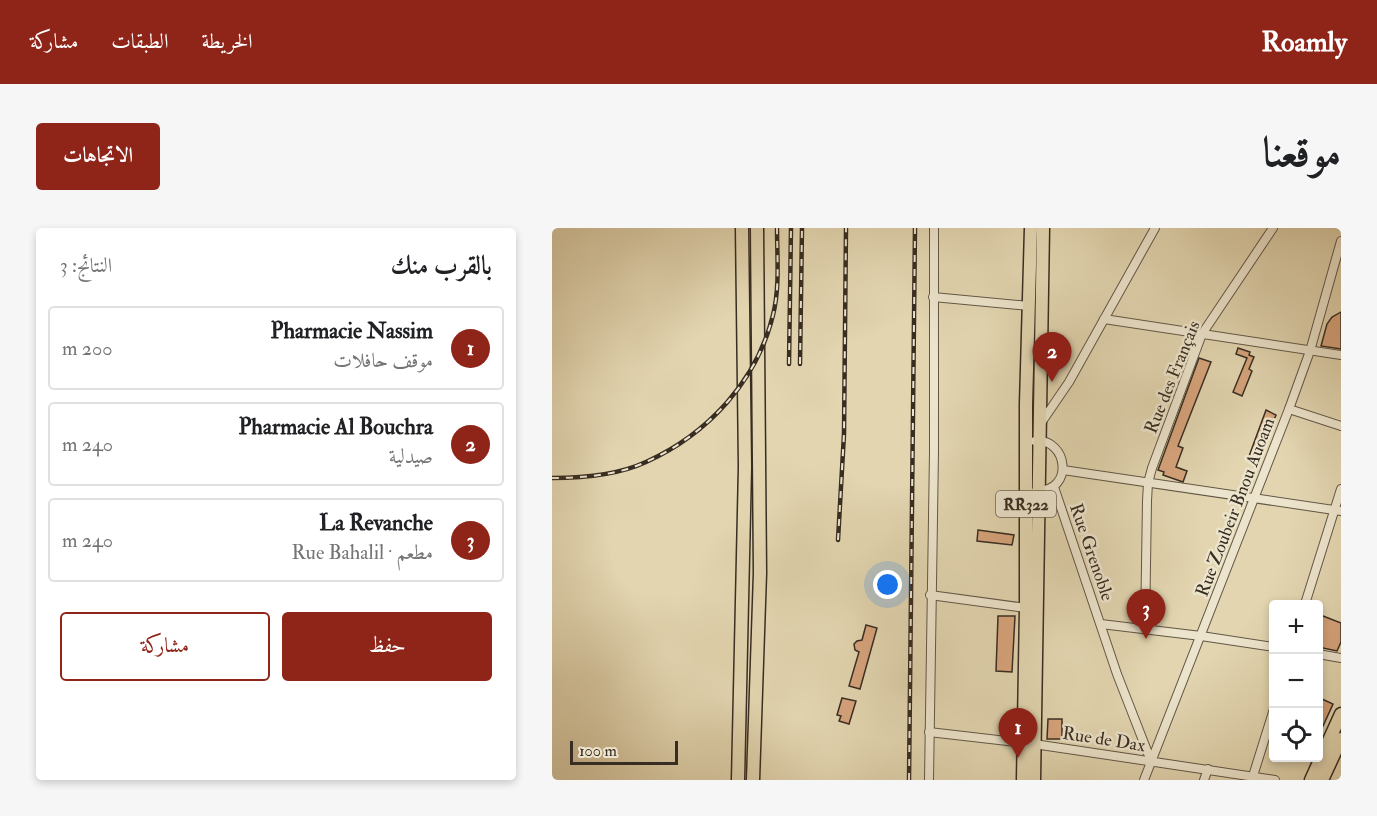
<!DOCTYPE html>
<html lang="ar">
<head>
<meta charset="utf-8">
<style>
	:root { --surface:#fff; --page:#f6f6f6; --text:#202124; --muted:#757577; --line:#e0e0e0; --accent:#8f2418 }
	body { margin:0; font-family:"IM FELL Double Pica",Amiri,serif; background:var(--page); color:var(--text); direction:rtl }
	.controls { position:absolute; right:18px; bottom:18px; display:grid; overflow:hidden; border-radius:6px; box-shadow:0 3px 9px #0003 }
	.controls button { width:54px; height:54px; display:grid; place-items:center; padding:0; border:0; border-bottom:2px solid var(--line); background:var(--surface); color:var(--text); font:30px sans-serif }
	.scale { position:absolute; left:18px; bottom:15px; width:108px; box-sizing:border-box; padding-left:6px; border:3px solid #382d22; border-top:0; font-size:16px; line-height:21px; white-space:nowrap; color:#382d22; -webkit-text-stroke:4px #ece4cc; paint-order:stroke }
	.you { position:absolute; left:336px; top:357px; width:21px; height:21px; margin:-15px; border:4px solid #fff; border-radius:50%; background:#1a73e8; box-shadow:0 0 0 9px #1a73e833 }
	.badge { display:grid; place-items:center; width:39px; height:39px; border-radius:50%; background:var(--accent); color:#fff; font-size:20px; font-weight:700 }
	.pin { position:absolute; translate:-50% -50px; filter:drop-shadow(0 2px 3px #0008) }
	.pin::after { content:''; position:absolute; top:32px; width:21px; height:18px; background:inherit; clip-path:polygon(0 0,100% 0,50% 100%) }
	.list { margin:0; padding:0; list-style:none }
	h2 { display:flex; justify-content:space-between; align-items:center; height:78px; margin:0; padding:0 24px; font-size:26px }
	h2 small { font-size:20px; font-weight:400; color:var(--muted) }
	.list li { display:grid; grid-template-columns:39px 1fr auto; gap:18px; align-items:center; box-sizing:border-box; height:84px; margin:0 12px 12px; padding:0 12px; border:2px solid var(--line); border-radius:6px }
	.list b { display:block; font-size:22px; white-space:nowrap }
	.list p { margin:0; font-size:20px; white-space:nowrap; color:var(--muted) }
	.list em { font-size:20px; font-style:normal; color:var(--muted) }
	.actions { display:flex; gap:12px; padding:18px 24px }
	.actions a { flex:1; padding:14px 0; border:2px solid var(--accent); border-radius:6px; text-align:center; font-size:21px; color:var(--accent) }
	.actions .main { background:var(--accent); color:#fff }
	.icon { flex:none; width:33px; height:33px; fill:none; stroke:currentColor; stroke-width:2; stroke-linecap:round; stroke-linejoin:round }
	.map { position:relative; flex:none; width:789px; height:552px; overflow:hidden; direction:ltr; border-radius:6px }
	header { display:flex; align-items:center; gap:36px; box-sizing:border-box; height:84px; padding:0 30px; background:var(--accent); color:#fff }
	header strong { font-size:28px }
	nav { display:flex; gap:33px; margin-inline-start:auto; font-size:21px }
	.intro { display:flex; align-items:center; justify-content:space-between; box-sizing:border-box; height:144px; padding:0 36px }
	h1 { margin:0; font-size:42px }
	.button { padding:15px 27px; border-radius:6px; background:var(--accent); color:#fff; font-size:21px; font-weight:700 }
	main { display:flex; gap:36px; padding:0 36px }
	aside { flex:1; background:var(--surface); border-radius:6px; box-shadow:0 3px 9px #0003 }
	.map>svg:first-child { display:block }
</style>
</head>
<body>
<header>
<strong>Roamly</strong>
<nav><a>الخريطة</a><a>الطبقات</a><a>مشاركة</a></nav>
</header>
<div class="intro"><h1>موقعنا</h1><a class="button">الاتجاهات</a></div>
<main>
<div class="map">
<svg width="789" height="552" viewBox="0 0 789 552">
	<rect width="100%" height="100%" fill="#e2d5b0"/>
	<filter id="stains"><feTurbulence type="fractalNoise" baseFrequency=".00333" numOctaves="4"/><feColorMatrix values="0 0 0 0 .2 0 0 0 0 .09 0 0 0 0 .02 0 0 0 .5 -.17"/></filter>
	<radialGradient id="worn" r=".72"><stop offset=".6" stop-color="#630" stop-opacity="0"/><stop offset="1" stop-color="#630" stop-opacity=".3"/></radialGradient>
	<g fill="#d7a47c" stroke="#382d22" stroke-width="1.5">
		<polygon points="789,84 789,121 769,118 775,96 780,89"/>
		<polygon points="686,120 698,124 697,127 702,129 697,141 700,143 690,168 681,164 695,130 684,126"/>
		<polygon points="647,130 659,134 626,218 631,220 624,239 635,243 631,254 611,247 612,244 606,242"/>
		<polygon points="714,182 724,187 705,234 696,231"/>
		<polygon points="426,302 462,307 460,317 425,313"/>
		<polygon points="766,386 789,395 789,414 785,423 766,419"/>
		<polygon points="446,388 463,388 460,444 444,443"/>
		<polygon points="314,397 325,400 308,461 297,458 307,424 303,422 302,416 305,413 310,412"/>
		<polygon points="290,470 304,473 297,496 287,493 289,488 285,487"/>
		<polygon points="770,471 781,476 766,509 766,473 768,474"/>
		<polygon points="496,491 510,491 510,511 495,511"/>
	</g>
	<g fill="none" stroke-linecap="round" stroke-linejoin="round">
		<g stroke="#625746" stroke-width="10">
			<g id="minor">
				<polyline points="381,69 477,78"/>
				<polyline points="552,91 789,127"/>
				<polyline points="737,181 789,198"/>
				<polyline points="489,195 517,154 603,0"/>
				<path d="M483 213C516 210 523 264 484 263"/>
				<polyline points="511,242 789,283"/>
				<polyline points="502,259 565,446 599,533"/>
				<polyline points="378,367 474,380"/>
				<polyline points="753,376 789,261"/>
				<polyline points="549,396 649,408 722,419"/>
				<polyline points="593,401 595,273 596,255 600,240 650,106 721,0"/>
				<polyline points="766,426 789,430"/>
				<polyline points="377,504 482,516 723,552"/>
				<polyline points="701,548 722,481"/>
				<polyline points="377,552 382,224 382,0"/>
				<polyline points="592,552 737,181 758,123 789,13"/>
				<polyline points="652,552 656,541"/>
			</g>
		</g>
		<g stroke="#382d22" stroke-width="15">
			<g id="primary">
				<polyline points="186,552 193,239 190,0"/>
				<polyline points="201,552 208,345 205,0"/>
				<polyline points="471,552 474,380 474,176 479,0"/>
				<polyline points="482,552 491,0"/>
				<polyline points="759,552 789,486"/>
				<polyline points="770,552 789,511"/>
			</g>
		</g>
		<use href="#minor" stroke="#ece4cc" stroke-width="8"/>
		<use href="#primary" stroke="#e2d5b0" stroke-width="12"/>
		<g stroke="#382d22" stroke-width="4.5">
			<g id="rail">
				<polyline points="237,136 239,0"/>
				<polyline points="248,136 250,0"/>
				<path d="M0 250C31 250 66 247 94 234 156 206 205 153 221 87 228 59 225 28 225 0"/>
				<polyline points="286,312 292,206 294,0"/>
				<polyline points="357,552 363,0"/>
			</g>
		</g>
		<use href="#rail" stroke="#ece4cc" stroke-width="2" stroke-dasharray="7" stroke-linecap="butt"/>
	</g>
	<g text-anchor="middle" stroke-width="5" stroke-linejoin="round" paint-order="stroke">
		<rect fill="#ece4cc" stroke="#6e6455" stroke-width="1.5" x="444" y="263" width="60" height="26" rx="4.5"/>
		<g font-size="16" font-weight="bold" fill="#382d22">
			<text x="474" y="282">RR322</text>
		</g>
		<g font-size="18" fill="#382d22" stroke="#ece4cc">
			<text transform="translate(620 149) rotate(-68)" y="6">Rue des Français</text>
			<text transform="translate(683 279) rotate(-69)" y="6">Rue Zoubeir Bnou Auoam</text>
			<text transform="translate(540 324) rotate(71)" y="6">Rue Grenoble</text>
			<text transform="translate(552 511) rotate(9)" y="6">Rue de Dax</text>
		</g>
	</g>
	<rect width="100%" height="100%" filter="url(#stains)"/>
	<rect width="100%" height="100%" fill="url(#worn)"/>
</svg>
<div class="controls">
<button>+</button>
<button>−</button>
<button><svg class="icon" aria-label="locate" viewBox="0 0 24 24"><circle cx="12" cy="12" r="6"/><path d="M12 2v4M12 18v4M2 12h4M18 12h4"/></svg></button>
</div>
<div class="scale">100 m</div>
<div class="you"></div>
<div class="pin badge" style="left:466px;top:530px">1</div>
<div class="pin badge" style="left:500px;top:154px">2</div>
<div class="pin badge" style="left:594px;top:411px">3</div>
</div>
<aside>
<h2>بالقرب منك<small>النتائج: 3</small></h2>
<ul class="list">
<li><span class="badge">1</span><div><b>Pharmacie Nassim</b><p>موقف حافلات</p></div><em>200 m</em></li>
<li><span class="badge">2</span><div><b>Pharmacie Al Bouchra</b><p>صيدلية</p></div><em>240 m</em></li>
<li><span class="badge">3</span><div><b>La Revanche</b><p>مطعم · Rue Bahalil</p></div><em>240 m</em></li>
</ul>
<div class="actions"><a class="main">حفظ</a><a>مشاركة</a></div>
</aside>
</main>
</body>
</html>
